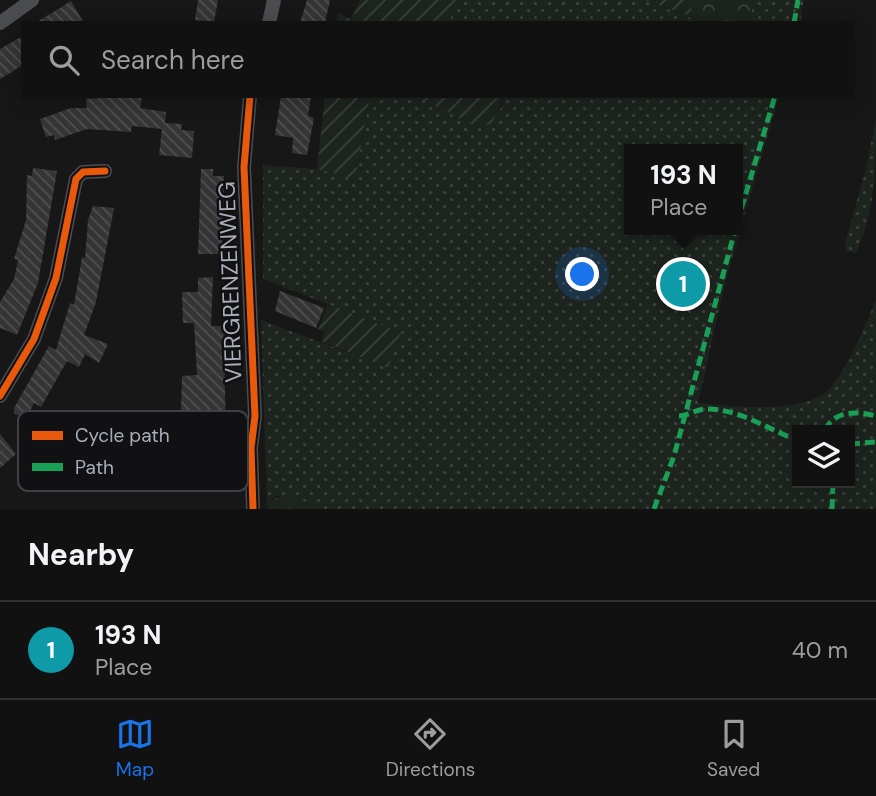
<!DOCTYPE html>
<html lang="en">
<head>
<meta charset="utf-8">
<style>
	:root { --surface:#111; --page:#1a1a1a; --text:#f1f3f6; --muted:#9c9d9f; --line:#303131; --accent:#1a73e8 }
	body { margin:0; font-family:"DM Sans",sans-serif; background:var(--page); color:var(--text) }
	.controls { position:absolute; right:21px; bottom:21px; display:grid; overflow:hidden; border-radius:0px; box-shadow:0 4px 18px #0003 }
	.controls button { width:63px; height:63px; display:grid; place-items:center; padding:0; border:0; border-bottom:2px solid var(--line); background:var(--surface); color:var(--text); font:35px sans-serif }
	.you { position:absolute; left:583px; top:275px; width:24px; height:24px; margin:-18px; border:5px solid #fff; border-radius:50%; background:#1a73e8; box-shadow:0 0 0 10px #1a73e833 }
	.badge { display:grid; place-items:center; width:46px; height:46px; border-radius:50%; background:var(--accent); color:#fff; font-size:23px; font-weight:700 }
	.pin { position:absolute; translate:-50% -50%; border:4px solid #fff; box-shadow:0 2px 7px #0006 }
	.popup { position:absolute; left:624px; top:144px; width:119px; height:91px; box-sizing:border-box; display:grid; place-content:center; border-radius:0px; background:var(--surface); filter:drop-shadow(0 2px 5px #0005); font-size:23px; white-space:nowrap; color:var(--muted) }
	.popup b { font-size:26px; color:var(--text) }
	.popup::after { content:''; position:absolute; left:50%; top:100%; margin-left:-14px; border:14px solid transparent; border-top-color:var(--surface) }
	.list { margin:0; padding:0; list-style:none }
	h2 { display:flex; justify-content:space-between; align-items:center; height:91px; margin:0; padding:0 28px; font-size:30px }
	h2 small { font-size:23px; font-weight:400; color:var(--muted) }
	.list li { display:grid; grid-template-columns:46px 1fr auto; gap:21px; align-items:center; box-sizing:border-box; height:98px; padding:0 28px; border-top:2px solid var(--line) }
	.list b { display:block; font-size:26px; white-space:nowrap }
	.list p { margin:0; font-size:23px; white-space:nowrap; color:var(--muted) }
	.list em { font-size:23px; font-style:normal; color:var(--muted) }
	.icon { flex:none; width:38px; height:38px; fill:none; stroke:currentColor; stroke-width:2; stroke-linecap:round; stroke-linejoin:round }
	.map { position:relative; flex:none; width:876px; height:509px; overflow:hidden }
	.search { position:absolute; background:var(--surface); box-shadow:0 4px 18px #0003; left:21px; right:21px; top:21px; height:77px; display:flex; align-items:center; gap:18px; box-sizing:border-box; padding:0 24px; border-radius:0px; color:var(--muted); font-size:26px }
	.sheet { height:189px; background:var(--surface) }
	nav { display:flex; justify-content:space-around; align-items:center; box-sizing:border-box; height:98px; border-top:2px solid var(--line); background:var(--surface); font-size:19px; color:var(--muted) }
	nav a { display:grid; justify-items:center; gap:4px }
	nav .on { color:var(--accent) }
	.map>svg:first-child { display:block }
</style>
</head>
<body>
<div class="map">
<svg width="876" height="509" viewBox="0 0 876 509">
	<defs>
		<pattern id="grass-dots" width="8" height="8" patternUnits="userSpaceOnUse" patternTransform="scale(1.75)"><rect width="8" height="8" fill="#1d241e"/><path d="M2 2h.1M6 6h.1" fill="none" stroke="#3b413d" stroke-width="1.8" stroke-linecap="round"/></pattern>
		<pattern id="forest-crowns" width="20" height="18" patternUnits="userSpaceOnUse" patternTransform="scale(1.75)"><rect width="20" height="18" fill="#1d241e"/><path d="M2 6a3 3 0 1 1 6 0M12 15a3 3 0 1 1 6 0" fill="none" stroke="#3b413d"/></pattern>
		<pattern id="garden-furrows" width="10" height="10" patternUnits="userSpaceOnUse" patternTransform="scale(1.75)"><rect width="10" height="10" fill="#1d241e"/><path d="M-1 1l2-2M0 10L10 0M9 11l2-2" fill="none" stroke="#3b413d"/></pattern>
		<pattern id="building-back-hatch" width="6" height="6" patternUnits="userSpaceOnUse" patternTransform="scale(1.75)"><rect width="6" height="6" fill="#353536"/><path d="M-1 5l2 2M0 0l6 6M5-1l2 2" fill="none" stroke="#4f5051"/></pattern>
	</defs>
	<rect width="100%" height="100%" fill="#171717"/>
	<g fill="url(#grass-dots)" fill-rule="evenodd">
		<polygon points="457,0 645,0 704,23 455,23 449,21"/>
		<polygon points="754,0 804,0 800,23 749,23"/>
		<path d="M370 96H416L479 128 501 108 504 96H779L725 283 698 403C731 406 809 416 832 386 851 362 863 329 876 300V509H314L313 505 278 495 267 501 261 320 387 367 401 333 263 279V165L317 169 355 178ZM629 149H737V230H629ZM797 430H850V483H797Z"/>
		<path d="M876 118C876 168 876 209 856 253L846 251 845 244 866 168Z"/>
	</g>
	<g fill="url(#forest-crowns)">
		<polygon points="692,0 754,0 749,23 704,23 691,17"/>
		<polygon points="287,494 313,505 314,509 268,509 267,501"/>
	</g>
	<g fill="url(#garden-furrows)">
		<polygon points="360,0 457,0 450,21 455,23 336,23 338,13 351,19"/>
		<polygon points="645,0 692,0 691,17"/>
		<polygon points="325,96 370,96 355,179 317,169"/>
		<polygon points="416,96 504,96 492,123 479,128"/>
		<polygon points="328,304 401,333 388,368 321,341 325,332 318,329"/>
	</g>
	<g fill="url(#building-back-hatch)">
		<polygon points="198,0 218,0 214,22 195,20"/>
		<polygon points="307,0 330,0 325,23 300,23"/>
		<polygon points="71,1 84,23 35,23 60,8"/>
		<polygon points="23,36 23,65 0,79 0,49"/>
		<polygon points="142,96 140,108 166,112 165,123 182,124 181,130 194,131 192,158 159,155 162,129 132,126 131,132 87,129 55,140 54,135 46,137 40,119 71,108 87,108 86,99"/>
		<polygon points="281,96 311,96 308,116 314,118 307,155 292,153 293,138 275,135"/>
		<polygon points="33,168 57,171 38,283 17,335 0,328 0,302 14,279 18,260 14,259 26,220 27,175 32,176"/>
		<polygon points="201,169 213,169 213,176 224,176 222,254 198,254"/>
		<polygon points="93,206 114,208 96,302 84,335 108,344 99,363 85,354 79,367 67,361 41,407 34,403 26,419 14,413 14,408 49,346 56,350 70,303 74,305 82,257 85,258 88,220"/>
		<polygon points="213,277 211,326 223,326 223,333 228,337 224,342 227,488 206,489 203,454 197,454 196,438 207,437 207,412 181,411 182,376 197,375 194,323 183,323 182,292 198,292 198,278"/>
		<polygon points="280,291 324,308 316,328 275,311"/>
		<polygon points="0,434 16,454 0,468"/>
		<polygon points="122,458 125,488 84,488 86,464"/>
	</g>
	<g fill="none" stroke-linecap="round" stroke-linejoin="round">
		<g stroke="#4b4c50" stroke-width="14">
			<polyline points="0,23 32,0"/>
			<polyline points="269,23 274,0"/>
			<polyline points="250,96 244,167 255,416 251,448 253,509"/>
			<polyline points="0,396 34,339 56,278 76,179 83,172 105,171"/>
		</g>
		<g stroke="#1a9f57" stroke-width="5" stroke-dasharray="10 5" stroke-linecap="butt">
			<polyline points="794,23 798,0"/>
			<polyline points="737,223 775,96"/>
			<path d="M679 416C688 416 696 409 706 409 740 409 767 429 797 440"/>
			<path d="M825 430C835 410 857 411 876 416"/>
			<polyline points="850,444 876,442"/>
			<polyline points="654,509 674,456 735,230"/>
			<polyline points="832,509 833,483"/>
		</g>
		<g stroke="#111113" stroke-width="11">
			<g id="cycleway">
				<polyline points="250,96 244,167 255,416 251,448 253,509"/>
				<polyline points="0,396 34,339 56,278 76,179 83,172 105,171"/>
			</g>
		</g>
		<use href="#cycleway" stroke="#e8590c" stroke-width="7"/>
	</g>
	<g text-anchor="middle" stroke-width="5" stroke-linejoin="round" paint-order="stroke">
		<g font-size="23" fill="#a8adb8" stroke="#111113">
			<text transform="translate(230 282) rotate(-92)" y="8">VIERGRENZENWEG</text>
		</g>
	</g>
	<rect x="18" y="411" width="230" height="80" rx="10" fill="#111113" stroke="#3e4045" stroke-width="2"/>
	<rect x="32" y="431" width="31" height="9" fill="#e8590c"/>
	<rect x="32" y="463" width="31" height="8" fill="#1a9f57"/>
	<g font-size="19" fill="#a8adb8">
		<text x="75" y="442">Cycle path</text>
		<text x="75" y="474">Path</text>
	</g>
</svg>
<div class="controls">
<button><svg class="icon" aria-label="layers" viewBox="0 0 24 24"><path d="M12 4l9 5-9 5-9-5zM3 14l9 5 9-5"/></svg></button>
</div>
<div class="you"></div>
<div class="pin badge" style="left:683px;top:284px;background:#0f9aa8">1</div>
<div class="popup"><b>193 N</b>Place</div>
<div class="search"><svg class="icon" aria-label="search" viewBox="0 0 24 24"><circle cx="10" cy="10" r="6"/><path d="M15 15l6 6"/></svg>Search here</div>
</div>
<section class="sheet">
<h2>Nearby<small></small></h2>
<ul class="list">
<li><span class="badge" style="background:#0f9aa8">1</span><div><b>193 N</b><p>Place</p></div><em>40 m</em></li>
</ul>
</section>
<nav>
<a class="on"><svg class="icon" aria-label="map" viewBox="0 0 24 24"><path d="M3 6l6-2 6 2 6-2v14l-6 2-6-2-6 2zM9 4v14M15 6v14"/></svg>Map</a>
<a><svg class="icon" aria-label="directions" viewBox="0 0 24 24"><path d="M12 3l9 9-9 9-9-9zM9 14v-3h6M13 9l2 2-2 2"/></svg>Directions</a>
<a><svg class="icon" aria-label="saved" viewBox="0 0 24 24"><path d="M7 4h10v16l-5-4-5 4z"/></svg>Saved</a>
</nav>
</body>
</html>
